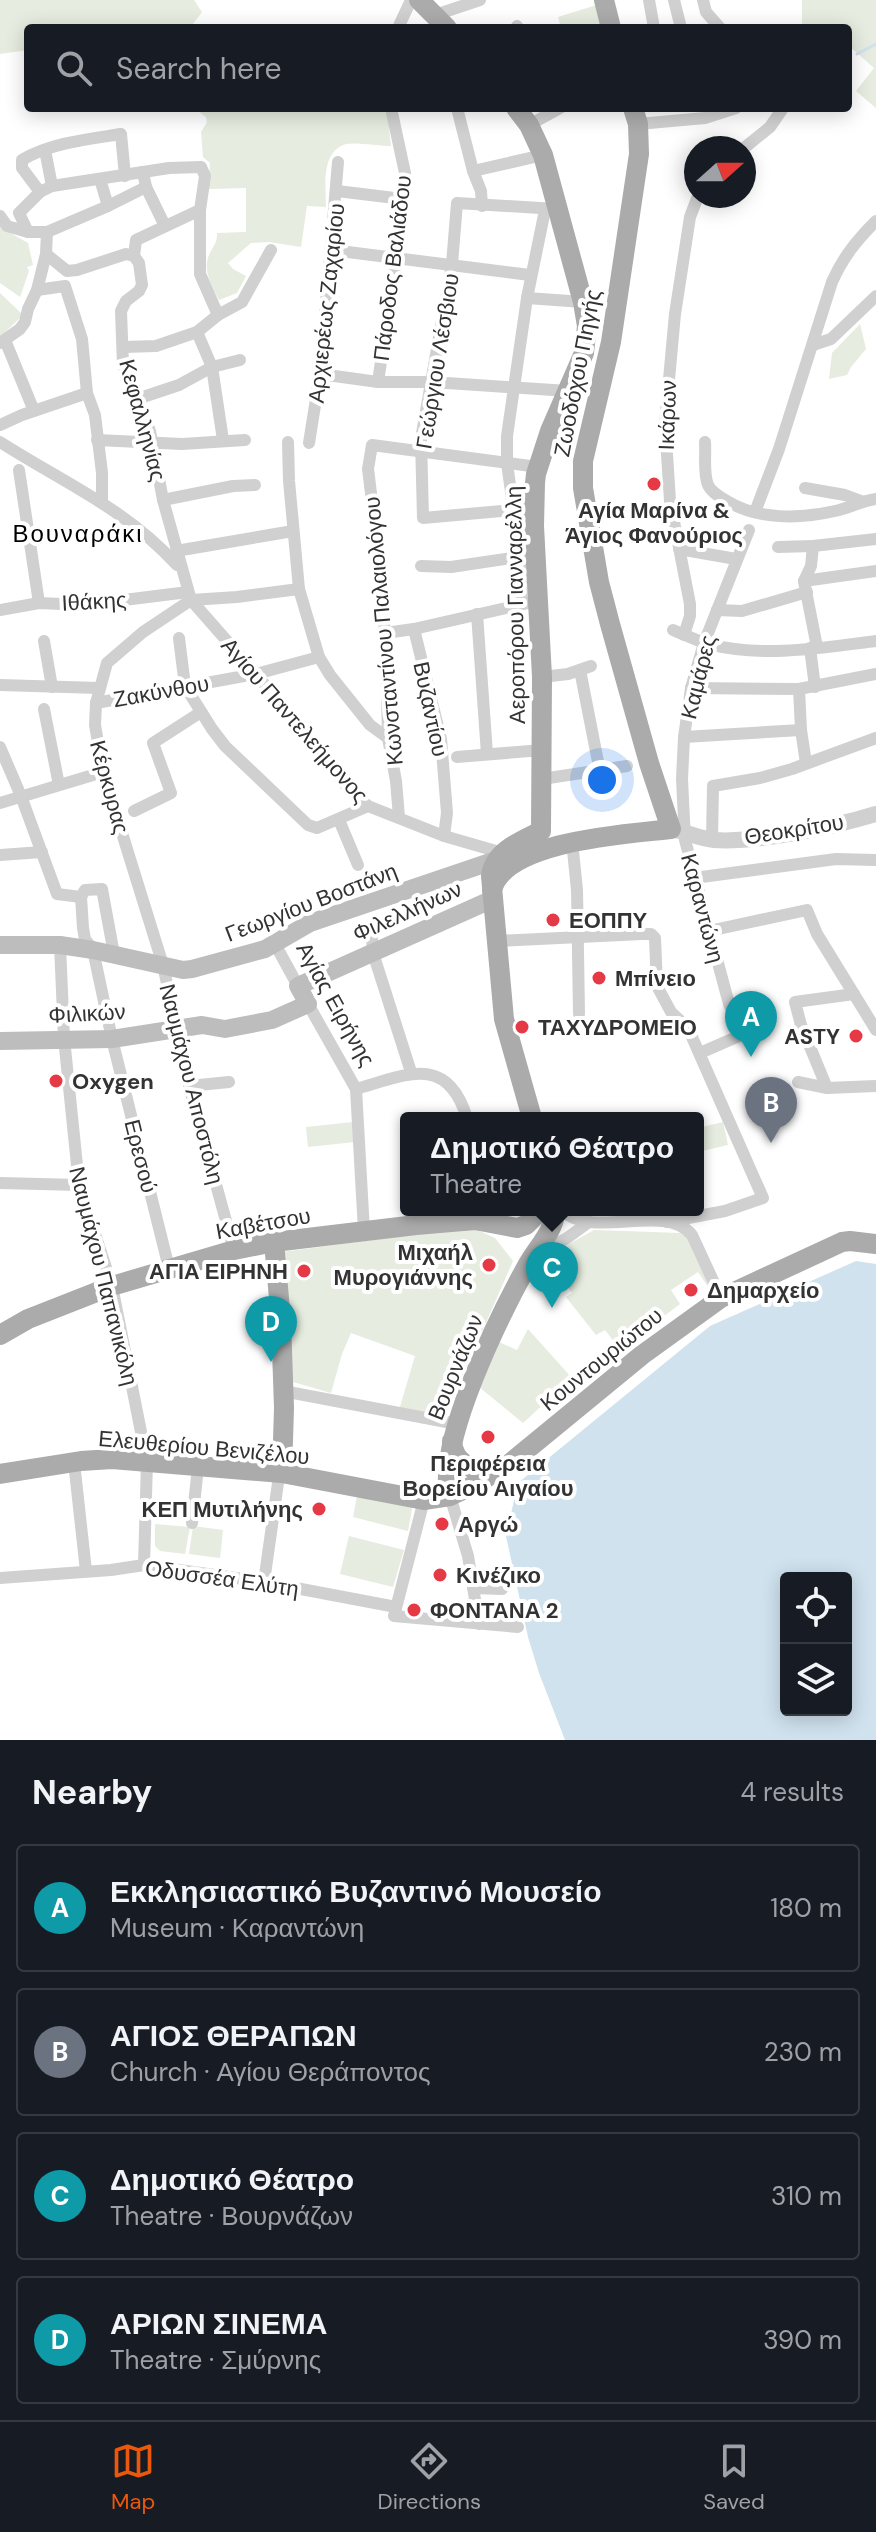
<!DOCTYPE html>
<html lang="en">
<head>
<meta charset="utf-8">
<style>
	:root { --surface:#171b24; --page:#20242c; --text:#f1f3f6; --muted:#9ea1a6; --line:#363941; --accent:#ea580c }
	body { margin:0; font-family:"DM Sans",sans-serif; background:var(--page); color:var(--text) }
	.controls { position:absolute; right:24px; bottom:24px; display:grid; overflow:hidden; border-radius:8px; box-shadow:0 4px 20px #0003 }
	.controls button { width:72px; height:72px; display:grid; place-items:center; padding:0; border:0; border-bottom:2px solid var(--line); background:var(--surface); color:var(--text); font:40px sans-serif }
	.compass { position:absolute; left:684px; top:136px; width:72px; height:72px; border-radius:50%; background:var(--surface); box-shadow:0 4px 20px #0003; rotate:69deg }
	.you { position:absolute; left:602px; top:780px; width:28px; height:28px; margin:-20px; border:6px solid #fff; border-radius:50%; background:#1a73e8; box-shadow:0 0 0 12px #1a73e833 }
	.badge { display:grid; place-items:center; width:52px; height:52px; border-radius:50%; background:var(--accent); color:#fff; font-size:26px; font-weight:700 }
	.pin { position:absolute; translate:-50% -66px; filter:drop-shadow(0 2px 4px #0008) }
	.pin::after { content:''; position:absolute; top:42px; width:28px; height:24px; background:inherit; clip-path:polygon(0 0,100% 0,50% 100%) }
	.popup { position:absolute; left:400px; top:1112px; width:304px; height:104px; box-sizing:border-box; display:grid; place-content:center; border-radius:8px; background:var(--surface); filter:drop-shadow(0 2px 6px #0005); font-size:26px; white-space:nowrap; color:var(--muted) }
	.popup b { font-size:30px; color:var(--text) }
	.popup::after { content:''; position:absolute; left:50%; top:100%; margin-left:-16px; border:16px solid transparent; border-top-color:var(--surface) }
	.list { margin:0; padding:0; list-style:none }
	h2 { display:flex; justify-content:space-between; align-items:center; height:104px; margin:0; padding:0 32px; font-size:34px }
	h2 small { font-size:26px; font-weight:400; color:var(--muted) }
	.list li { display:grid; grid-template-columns:52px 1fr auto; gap:24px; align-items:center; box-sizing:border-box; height:128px; margin:0 16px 16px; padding:0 16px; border:2px solid var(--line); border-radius:8px }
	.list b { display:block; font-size:30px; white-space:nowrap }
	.list p { margin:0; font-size:26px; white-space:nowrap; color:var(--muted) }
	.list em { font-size:26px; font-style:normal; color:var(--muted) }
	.icon { flex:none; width:44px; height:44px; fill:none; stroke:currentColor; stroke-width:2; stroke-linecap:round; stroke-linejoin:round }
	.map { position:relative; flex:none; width:876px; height:1740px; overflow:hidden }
	.search { position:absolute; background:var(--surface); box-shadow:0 4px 20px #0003; left:24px; right:24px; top:24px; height:88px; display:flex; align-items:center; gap:20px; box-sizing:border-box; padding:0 28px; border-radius:8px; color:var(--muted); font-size:30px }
	.sheet { height:680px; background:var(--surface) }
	nav { display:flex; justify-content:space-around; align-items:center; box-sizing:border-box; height:112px; border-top:2px solid var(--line); background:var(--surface); font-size:22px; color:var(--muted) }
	nav a { display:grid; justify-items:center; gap:4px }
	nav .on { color:var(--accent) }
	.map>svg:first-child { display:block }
</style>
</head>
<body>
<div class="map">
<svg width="876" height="1740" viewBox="0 0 876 1740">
	<rect width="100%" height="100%" fill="#fff"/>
	<g fill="#e6ecdf">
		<polygon points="0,0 194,0 202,12 190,28 28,28 28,50 0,54"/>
		<polygon points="802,0 876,0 876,108 856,91 874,68 848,45 848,28 802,28"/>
		<polygon points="603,3 607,23 592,28 561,28 558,17"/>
		<path d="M194 108H387L391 146C380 146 356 142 346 144 320 152 326 187 326 207L307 206 301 247 269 242 251 243 228 263 233 269 246 276 237 293 219 300C211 285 201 268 211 251 215 243 217 243 217 233L246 232V188L208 189 210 163 203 157 201 132 207 122 206 117Z"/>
		<polygon points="0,227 28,243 33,265 27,267 29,271 20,297 0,283"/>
		<polygon points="0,293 23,315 0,337"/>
		<polygon points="860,324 866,349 851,367 847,375 829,379 832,353"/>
		<polygon points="353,1122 355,1142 308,1147 306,1127"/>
		<polygon points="723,1122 728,1145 698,1152 698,1128"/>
		<polygon points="471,1227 495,1238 513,1261 445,1416 399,1410 415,1356 351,1333 342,1354 331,1393 293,1382 282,1252"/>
		<polygon points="594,1230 680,1233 689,1238 710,1285 709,1288 698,1272 671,1290 680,1304 643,1332 636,1341 622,1352 605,1330 596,1335 566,1297 572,1293 557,1273 543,1284 533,1271 569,1244"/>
		<polygon points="528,1329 572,1378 523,1423 479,1387 499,1342 517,1350"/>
		<polygon points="358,1491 413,1504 408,1531 353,1517"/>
		<polygon points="155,1524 190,1527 185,1554 160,1551 155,1546"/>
		<polygon points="193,1526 223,1530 220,1558 189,1554"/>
		<polygon points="349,1536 404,1550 393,1587 340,1574"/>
	</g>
	<path fill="#cfe2ee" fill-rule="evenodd" d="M856 1261 876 1264V1740H565L539 1673 528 1637 506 1536 518 1483 710 1326ZM786 1578H846V1710H786Z"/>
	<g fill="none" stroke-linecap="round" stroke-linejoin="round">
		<polyline stroke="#cfe2ee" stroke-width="3" points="857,54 876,44"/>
		<g stroke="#d0d0d0" stroke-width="12">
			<polyline points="649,0 654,28"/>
			<polyline points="674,0 681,28"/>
			<polyline points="703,0 706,12 720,28"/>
			<polyline points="435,15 480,0"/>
			<polyline points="517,26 518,28"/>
			<polyline points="398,28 411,0"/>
			<polyline points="457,108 473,171 481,191 482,206"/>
			<polyline points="638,124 705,118 736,108"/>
			<polyline points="529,125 560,108"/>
			<polyline points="744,148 770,127 783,108"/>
			<polyline points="45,150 52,186 40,192 19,213 28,232 47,232"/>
			<polyline points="473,171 543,155"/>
			<polyline points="100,179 108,206"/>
			<polyline points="52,186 169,168 201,167 205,176 200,210 200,274 218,315"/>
			<polyline points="146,187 165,226"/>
			<polyline points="337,191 403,199"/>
			<path d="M40 192 22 168V160C50 143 89 139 121 134L125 176"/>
			<polyline points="0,216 7,226 28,232"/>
			<polyline points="332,250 530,275"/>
			<polyline points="46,254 67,271 77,270 126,254 134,256 139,263 142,285 139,291 126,301 121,311 123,365 150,431 163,500 191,600 256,674 348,788 368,806 444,836 503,853"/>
			<polyline points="134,256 136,240 200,210"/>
			<polyline points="37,290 65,286 82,339 87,393 95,415 102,473 102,501"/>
			<polyline points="527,298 583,302"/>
			<polyline points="197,332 212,367 223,440"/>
			<polyline points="5,340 34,411"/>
			<polyline points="0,343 20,329 25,322 28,309 37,290 46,254 47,232 108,206 146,187 143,172"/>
			<polyline points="813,345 831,339 876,296"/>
			<polyline points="124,347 156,346 197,332 218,315 242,302 271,250"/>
			<polyline points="320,374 378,382 432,382 568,391"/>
			<polyline points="378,382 396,260 405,173 391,108"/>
			<polyline points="137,399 179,385 212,367 240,360"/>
			<polyline points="0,425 22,415 87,393"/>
			<polyline points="97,440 182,444 245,440"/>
			<path d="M0 442C64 483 125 508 177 565"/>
			<polyline points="288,442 289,481 299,589 319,657 330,675 370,725 388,738"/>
			<path d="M705 442C706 455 703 473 708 485 711 492 720 497 727 501 758 520 800 519 835 511 849 508 861 501 876 499"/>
			<polyline points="309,443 320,374 338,162"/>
			<polyline points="19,470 39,603"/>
			<polyline points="805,488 845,495 861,501"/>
			<polyline points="163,500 233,486 255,485"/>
			<polyline points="534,508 423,518 421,439 452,264 457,203 556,209"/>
			<path d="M755 512 779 449 832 282C843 257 857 240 876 221"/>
			<polyline points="778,547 813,546"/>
			<polyline points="679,549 736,559"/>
			<polyline points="176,551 293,531"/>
			<polyline points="421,566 451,567 525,556"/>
			<polyline points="804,581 876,571"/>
			<polyline points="191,600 143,632 107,663 96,703 95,725 103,772 163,965 189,1086 234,1250"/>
			<polyline points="191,600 237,597 299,589"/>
			<polyline points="522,604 520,557 507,463 507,436 527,298 545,210"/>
			<polyline points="0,610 39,603 84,605 188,592"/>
			<polyline points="717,610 742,611 807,592"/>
			<polyline points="477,614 487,754"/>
			<polyline points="414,629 441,739 447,813 444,836"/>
			<path d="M673 630C685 635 696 640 708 644 763 658 821 648 876 641"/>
			<polyline points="385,633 414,629 528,603"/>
			<polyline points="684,635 690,616 690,604 670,501 665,423 675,314 690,217 698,196"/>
			<polyline points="179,638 185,686 212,729 225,746 308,825 317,828 368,806"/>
			<polyline points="44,641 52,687"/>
			<polyline points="817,647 804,581 811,566 813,546 876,539"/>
			<polyline points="810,648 815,687"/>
			<polyline points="580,670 600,772"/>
			<polyline points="542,677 568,674 591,666"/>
			<polyline points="0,685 99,688"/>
			<polyline points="691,688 799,689 876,674"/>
			<polyline points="799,689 801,730 806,763"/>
			<polyline points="96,703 256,674 319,657"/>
			<polyline points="44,709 59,785"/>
			<polyline points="684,737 801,730"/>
			<polyline points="0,747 21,796 57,894 81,897"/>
			<polyline points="457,757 542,750"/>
			<polyline points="542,779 627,766"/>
			<polyline points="0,803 103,772"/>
			<polyline points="134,811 171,793 153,743 201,712"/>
			<polyline points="399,817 396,781 388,738 386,652 381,574 368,469 372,445 538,467"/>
			<polyline points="339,820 358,865"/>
			<polyline points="712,840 713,786 760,778 792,769 876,738"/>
			<polyline points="572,841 577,890 579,1014"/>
			<polyline points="0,855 42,852"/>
			<polyline points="694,878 836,859 876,860"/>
			<polyline points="709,931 807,910 817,934 876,1030"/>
			<polyline points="372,939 373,953 411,1072"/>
			<polyline points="497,941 642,934 651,934 655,938 657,986 671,1012 688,1028 763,1198 725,1211 667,1222"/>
			<polyline points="275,944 298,986"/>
			<polyline points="60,945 64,1038 79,1185 112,1286 147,1462 144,1565"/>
			<polyline points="114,954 102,889 85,890 81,897 83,928 85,939 93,950 112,1039 169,1268"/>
			<polyline points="308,1004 356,1089 364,1231"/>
			<polyline points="700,1053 739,1036 740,1030 729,1004 685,840 682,779 684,737 691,688 704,643 749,530"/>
			<polyline points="798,1082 827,1088 876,1086"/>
			<polyline points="189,1086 229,1082"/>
			<polyline points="827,1088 801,1025 795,1002 854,994"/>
			<path d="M356 1089C406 1075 447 1053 467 1118"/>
			<polyline points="0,1183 79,1185"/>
			<path d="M561 1210C593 1241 664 1201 692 1235L721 1298"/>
			<polyline points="538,1254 567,1238 589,1222"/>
			<polyline points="283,1391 457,1424"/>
			<polyline points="74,1462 86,1571"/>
			<polyline points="450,1496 468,1556 479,1624"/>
			<polyline points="424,1500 394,1616 518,1627"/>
			<polyline points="192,1523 198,1467"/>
			<polyline points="0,1578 111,1570 144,1565 264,1582 396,1607"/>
			<polyline points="264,1582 278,1483 282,1473"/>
			<polyline points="473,1588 502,1589"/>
		</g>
		<path stroke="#d0d0d0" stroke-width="16" d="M671 829C685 831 699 839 714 840 756 843 834 827 876 814"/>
		<g stroke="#bdbdbd" stroke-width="18">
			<polyline points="0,945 60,945 93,950 183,970 192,969 265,949 310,923 496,860"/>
			<polyline points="0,1041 112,1039 202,1025 225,1029 272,1020 308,1004 298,986 493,899"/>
		</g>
		<g stroke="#ababab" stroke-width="20">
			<polyline points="419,0 447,28"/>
			<polyline points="604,0 611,28"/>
			<path d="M516 108 529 125 543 155 583 302 587 326 584 353 550 431 536 474 535 483 534 526 542 677 541 831C521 841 494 851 491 876L504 1019 532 1118"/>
			<path d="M492 890C505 840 629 834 671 829L649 763 610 624 599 582 583 488V461L611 342 639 154 638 124 633 108"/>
			<polyline points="274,1242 281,1321 284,1408 282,1473"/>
			<polyline points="0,1335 28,1319 112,1286 234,1250 274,1242 416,1225 475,1220 517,1228 526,1225 541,1210"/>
			<path d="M452 1441C453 1463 474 1472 493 1472"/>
			<polyline points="0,1474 81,1461 112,1459 282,1473 424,1500 450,1496 474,1485 508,1465 642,1355 721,1298 842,1242 850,1241 876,1244"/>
			<path d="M450 1496C435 1444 501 1313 528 1264 539 1245 553 1233 556 1210"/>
		</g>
	</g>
	<g fill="#e63946" stroke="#fff" stroke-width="3">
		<circle cx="654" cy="484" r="8"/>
		<circle cx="553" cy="920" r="8"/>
		<circle cx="599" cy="978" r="8"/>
		<circle cx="522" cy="1027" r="8"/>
		<circle cx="856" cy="1036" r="8"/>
		<circle cx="56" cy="1081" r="8"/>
		<circle cx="489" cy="1265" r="8"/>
		<circle cx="304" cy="1271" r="8"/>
		<circle cx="691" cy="1290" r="8"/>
		<circle cx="488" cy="1437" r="8"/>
		<circle cx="319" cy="1509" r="8"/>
		<circle cx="442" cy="1524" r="8"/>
		<circle cx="440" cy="1575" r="8"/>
		<circle cx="414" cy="1610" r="8"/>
	</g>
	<g text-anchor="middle" stroke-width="8" stroke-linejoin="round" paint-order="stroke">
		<g font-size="22" fill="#333" stroke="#fff">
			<text transform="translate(392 268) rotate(-83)" y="8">Πάροδος Βαλιάδου</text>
			<text transform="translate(326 303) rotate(-84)" y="8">Αρχιερέως Ζαχαρίου</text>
			<text transform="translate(437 361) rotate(-81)" y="8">Γεώργιου Λέσβιου</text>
			<text transform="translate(577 373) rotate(-79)" y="8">Ζωοδόχου Πηγής</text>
			<text transform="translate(667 415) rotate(-88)" y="8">Ικάρων</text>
			<text transform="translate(143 420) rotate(75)" y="8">Κεφαλληνίας</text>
			<text transform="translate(94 601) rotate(-3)" y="8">Ιθάκης</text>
			<text transform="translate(515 605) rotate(-91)" y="8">Αεροπόρου Γιανναρέλλη</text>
			<text transform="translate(383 631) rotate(-95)" y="8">Κωνσταντίνου Παλαιολόγου</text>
			<text transform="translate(698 677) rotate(-76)" y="8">Καμάρες</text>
			<text transform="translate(161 691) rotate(-10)" y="8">Ζακύνθου</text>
			<text transform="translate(431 709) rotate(78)" y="8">Βυζαντίου</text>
			<text transform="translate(295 720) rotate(49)" y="8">Αγίου Παντελεήμονος</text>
			<text transform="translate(110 787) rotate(75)" y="8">Κέρκυρας</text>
			<text transform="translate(794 829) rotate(-9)" y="8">Θεοκρίτου</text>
			<text transform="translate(311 902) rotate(-21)" y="8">Γεωργίου Βοστάνη</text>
			<text transform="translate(703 908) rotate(75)" y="8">Καραντώνη</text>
			<text transform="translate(407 911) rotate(-24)" y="8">Φιλελλήνων</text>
			<text transform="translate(336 1004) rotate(61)" y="8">Αγίας Ειρήνης</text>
			<text transform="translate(87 1013) rotate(-3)" y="8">Φιλικών</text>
			<text transform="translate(192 1084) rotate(76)" y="8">Ναυμάχου Αποστόλη</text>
			<text transform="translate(141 1156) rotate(76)" y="8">Ερεσού</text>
			<text transform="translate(263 1223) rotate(-10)" y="8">Καβέτσου</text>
			<text transform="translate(104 1276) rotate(76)" y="8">Ναυμάχου Παπανικόλη</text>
			<text transform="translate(601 1359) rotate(-39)" y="8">Κουντουριώτου</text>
			<text transform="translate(455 1367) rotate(-68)" y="8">Βουρνάζων</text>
			<text transform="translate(204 1447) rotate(5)" y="8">Ελευθερίου Βενιζέλου</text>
			<text transform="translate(222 1578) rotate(8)" y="8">Οδυσσέα Ελύτη</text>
		</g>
		<g font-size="22" font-weight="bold" fill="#333" stroke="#fff" text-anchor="start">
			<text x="654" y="518" text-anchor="middle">Αγία Μαρίνα &amp;<tspan x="654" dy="25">Άγιος Φανούριος</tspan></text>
			<text x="569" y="928">ΕΟΠΠΥ</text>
			<text x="615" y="986">Μπίνειο</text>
			<text x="538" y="1035">ΤΑΧΥΔΡΟΜΕΙΟ</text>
			<text x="840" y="1044" text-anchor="end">ASTY</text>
			<text x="72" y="1089">Oxygen</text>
			<text x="473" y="1260" text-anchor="end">Μιχαήλ<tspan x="473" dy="25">Μυρογιάννης</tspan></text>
			<text x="288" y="1279" text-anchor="end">ΑΓIA ΕΙΡΗΝΗ</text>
			<text x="707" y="1298">Δημαρχείο</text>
			<text x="488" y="1471" text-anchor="middle">Περιφέρεια<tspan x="488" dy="25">Βορείου Αιγαίου</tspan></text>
			<text x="303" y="1517" text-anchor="end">ΚΕΠ Μυτιλήνης</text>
			<text x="458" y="1532">Αργώ</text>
			<text x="456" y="1583">Κινέζικο</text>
			<text x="430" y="1618">ΦΟΝΤΑΝΑ 2</text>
		</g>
		<g font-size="24" letter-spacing="2" fill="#000" stroke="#fff">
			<text x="78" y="542">Βουναράκι</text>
		</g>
	</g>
</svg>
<div class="controls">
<button><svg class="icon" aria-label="locate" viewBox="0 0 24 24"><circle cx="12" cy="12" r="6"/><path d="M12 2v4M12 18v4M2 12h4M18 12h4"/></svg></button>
<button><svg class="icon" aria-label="layers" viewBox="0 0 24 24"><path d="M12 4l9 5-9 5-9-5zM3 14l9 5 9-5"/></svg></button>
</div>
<svg class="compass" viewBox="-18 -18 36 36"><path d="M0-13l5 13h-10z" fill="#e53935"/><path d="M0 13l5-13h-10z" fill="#9ea1a6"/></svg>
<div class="you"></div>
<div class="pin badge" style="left:751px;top:1057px;background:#0f9aa8">A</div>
<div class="pin badge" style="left:771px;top:1143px;background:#6b7280">B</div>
<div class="pin badge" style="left:552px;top:1308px;background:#0f9aa8">C</div>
<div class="popup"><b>Δημοτικό Θέατρο</b>Theatre</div>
<div class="pin badge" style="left:271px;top:1362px;background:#0f9aa8">D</div>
<div class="search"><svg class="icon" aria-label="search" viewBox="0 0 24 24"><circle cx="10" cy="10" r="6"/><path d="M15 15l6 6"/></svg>Search here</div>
</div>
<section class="sheet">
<h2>Nearby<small>4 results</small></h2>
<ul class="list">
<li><span class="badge" style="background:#0f9aa8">A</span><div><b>Εκκλησιαστικό Βυζαντινό Μουσείο</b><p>Museum · Καραντώνη</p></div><em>180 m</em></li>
<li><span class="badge" style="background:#6b7280">B</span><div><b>ΑΓΙΟΣ ΘΕΡΑΠΩΝ</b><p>Church · Αγίου Θεράποντος</p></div><em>230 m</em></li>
<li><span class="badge" style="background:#0f9aa8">C</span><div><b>Δημοτικό Θέατρο</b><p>Theatre · Βουρνάζων</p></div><em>310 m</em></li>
<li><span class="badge" style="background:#0f9aa8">D</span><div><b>ΑΡΙΩΝ ΣΙΝΕΜΑ</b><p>Theatre · Σμύρνης</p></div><em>390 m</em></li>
</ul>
</section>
<nav>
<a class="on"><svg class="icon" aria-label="map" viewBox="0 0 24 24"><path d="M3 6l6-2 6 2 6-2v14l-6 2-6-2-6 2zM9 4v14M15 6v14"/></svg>Map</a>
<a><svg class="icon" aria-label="directions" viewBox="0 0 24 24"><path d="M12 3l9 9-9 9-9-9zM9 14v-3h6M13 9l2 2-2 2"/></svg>Directions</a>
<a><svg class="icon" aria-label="saved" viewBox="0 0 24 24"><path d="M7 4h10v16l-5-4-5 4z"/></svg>Saved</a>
</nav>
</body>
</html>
